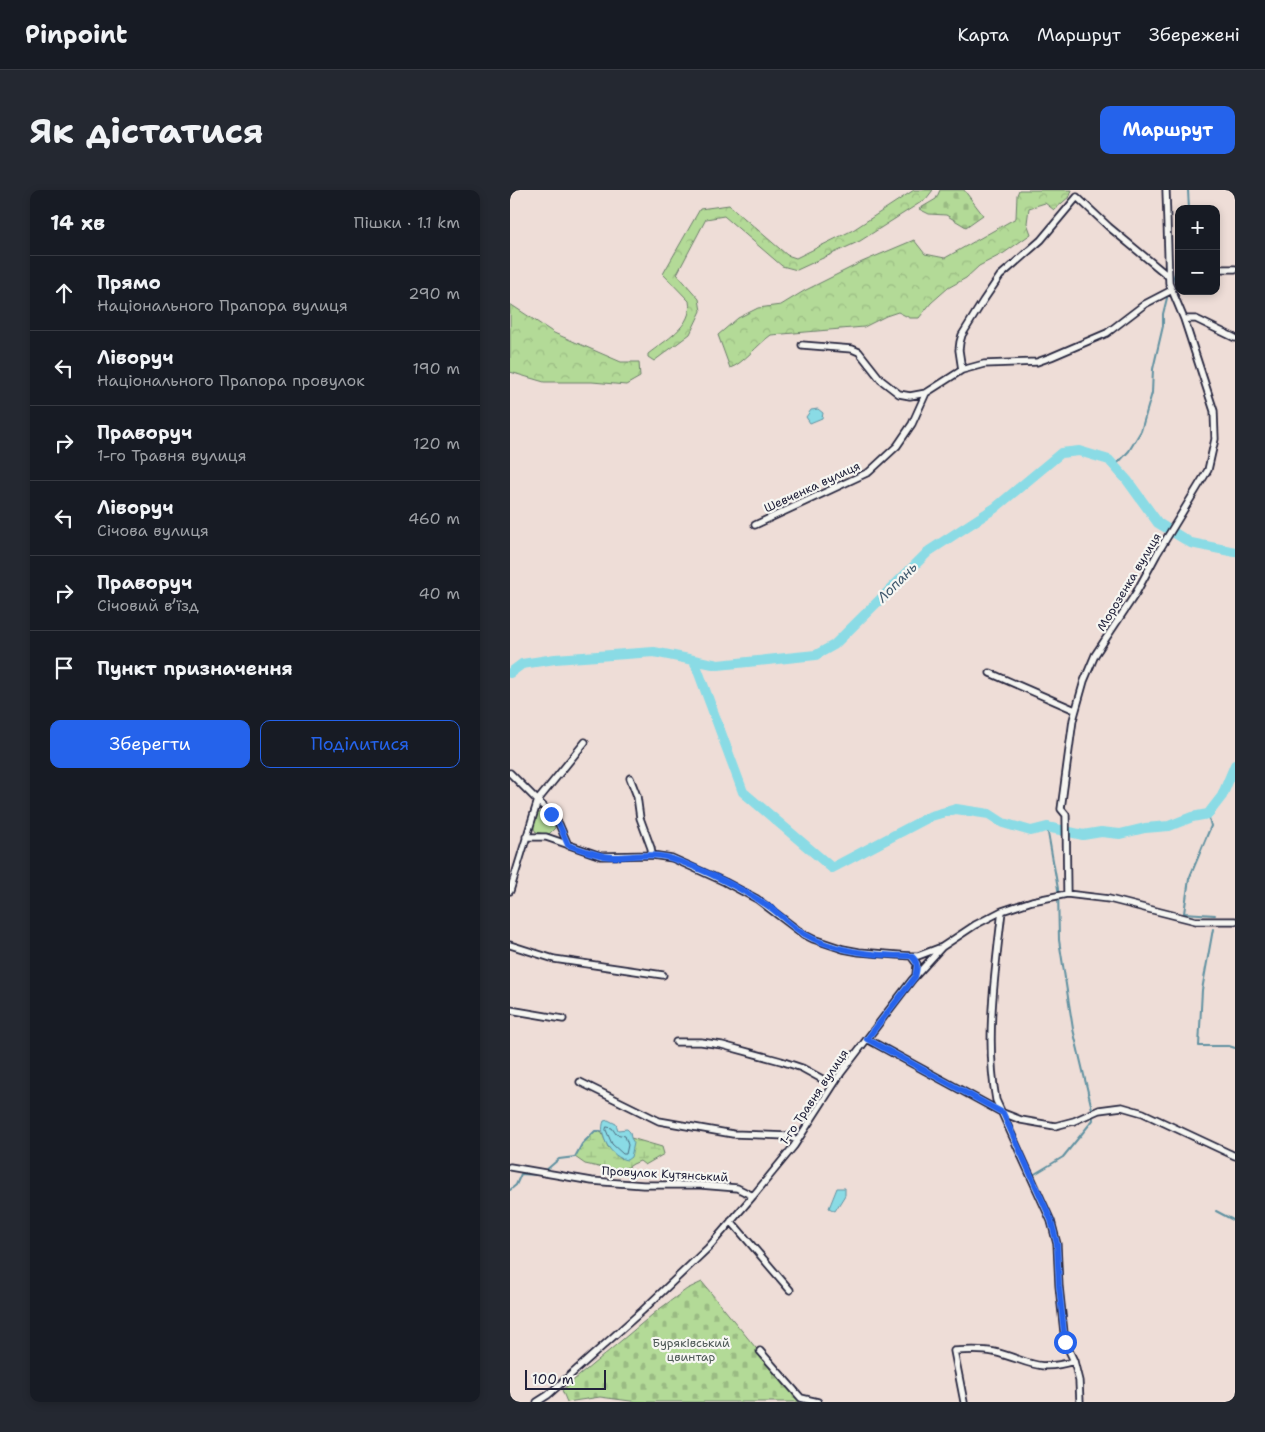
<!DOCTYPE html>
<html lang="uk">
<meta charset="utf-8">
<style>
:root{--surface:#171b24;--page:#242831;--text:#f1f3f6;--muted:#9ea1a6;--line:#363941;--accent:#2563eb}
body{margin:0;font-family:"Shantell Sans",sans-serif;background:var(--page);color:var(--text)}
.controls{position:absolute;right:15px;top:15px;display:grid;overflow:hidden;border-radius:10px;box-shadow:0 2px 8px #0003}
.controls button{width:45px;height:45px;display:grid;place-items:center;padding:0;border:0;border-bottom:1px solid var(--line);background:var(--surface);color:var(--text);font:25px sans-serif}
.scale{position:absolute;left:15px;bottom:12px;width:81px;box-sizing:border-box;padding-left:5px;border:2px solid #22223b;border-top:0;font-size:14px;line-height:18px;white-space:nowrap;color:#22223b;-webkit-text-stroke:4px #f6f6f2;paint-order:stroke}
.stop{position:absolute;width:15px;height:15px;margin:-11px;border:4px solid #2563eb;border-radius:50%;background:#fff}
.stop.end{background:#2563eb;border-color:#fff;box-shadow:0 1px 5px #0008}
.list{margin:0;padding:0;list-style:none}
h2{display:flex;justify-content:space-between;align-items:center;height:65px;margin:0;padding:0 20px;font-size:21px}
h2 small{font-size:16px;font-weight:400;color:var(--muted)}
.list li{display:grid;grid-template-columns:32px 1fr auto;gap:15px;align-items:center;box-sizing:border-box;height:75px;padding:0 20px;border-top:1px solid var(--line)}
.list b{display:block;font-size:19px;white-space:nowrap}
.list p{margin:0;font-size:16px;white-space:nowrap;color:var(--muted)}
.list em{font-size:16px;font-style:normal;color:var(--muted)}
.actions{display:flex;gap:10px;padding:15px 20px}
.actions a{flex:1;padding:11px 0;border:1px solid var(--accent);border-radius:10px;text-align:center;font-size:18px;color:var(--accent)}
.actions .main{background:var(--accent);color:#fff}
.icon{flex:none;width:28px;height:28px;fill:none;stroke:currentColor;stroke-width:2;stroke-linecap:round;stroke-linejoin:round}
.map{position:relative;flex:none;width:725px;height:1212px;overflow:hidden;border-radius:10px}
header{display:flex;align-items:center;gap:30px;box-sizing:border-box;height:70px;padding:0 25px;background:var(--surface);border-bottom:1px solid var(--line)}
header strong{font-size:24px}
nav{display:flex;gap:28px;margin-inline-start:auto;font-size:18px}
.intro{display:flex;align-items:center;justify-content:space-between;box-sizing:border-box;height:120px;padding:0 30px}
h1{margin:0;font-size:35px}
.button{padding:12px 22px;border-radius:10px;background:var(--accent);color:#fff;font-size:18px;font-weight:700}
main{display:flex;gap:30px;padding:0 30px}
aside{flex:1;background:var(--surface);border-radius:10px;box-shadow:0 2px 8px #0003}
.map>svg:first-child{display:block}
</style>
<header>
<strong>Pinpoint</strong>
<nav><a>Карта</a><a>Маршрут</a><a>Збережені</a></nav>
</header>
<div class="intro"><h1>Як дістатися</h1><a class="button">Маршрут</a></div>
<main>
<aside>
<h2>14 хв<small>Пішки · 1.1 km</small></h2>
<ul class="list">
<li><svg class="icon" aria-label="ahead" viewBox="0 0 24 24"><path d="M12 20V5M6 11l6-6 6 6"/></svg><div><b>Прямо</b><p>Національного Прапора вулиця</p></div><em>290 m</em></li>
<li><svg class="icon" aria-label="left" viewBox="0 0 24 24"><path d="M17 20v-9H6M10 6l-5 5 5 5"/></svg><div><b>Ліворуч</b><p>Національного Прапора провулок</p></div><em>190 m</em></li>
<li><svg class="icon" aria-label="right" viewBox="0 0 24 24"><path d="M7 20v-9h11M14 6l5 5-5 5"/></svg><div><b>Праворуч</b><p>1-го Травня вулиця</p></div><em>120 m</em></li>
<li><svg class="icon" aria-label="left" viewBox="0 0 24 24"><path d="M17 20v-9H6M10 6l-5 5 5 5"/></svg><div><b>Ліворуч</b><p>Січова вулиця</p></div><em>460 m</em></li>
<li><svg class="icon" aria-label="right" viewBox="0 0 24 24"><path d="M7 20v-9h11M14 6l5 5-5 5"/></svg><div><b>Праворуч</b><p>Січовий в’їзд</p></div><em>40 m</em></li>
<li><svg class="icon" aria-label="arrive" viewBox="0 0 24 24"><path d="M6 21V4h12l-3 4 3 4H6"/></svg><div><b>Пункт призначення</b></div></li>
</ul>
<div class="actions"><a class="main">Зберегти</a><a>Поділитися</a></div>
</aside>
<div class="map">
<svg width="725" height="1212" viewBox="0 0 725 1212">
<defs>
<pattern id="forest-crowns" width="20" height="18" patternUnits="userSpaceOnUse" patternTransform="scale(1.25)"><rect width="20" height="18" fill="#b3da97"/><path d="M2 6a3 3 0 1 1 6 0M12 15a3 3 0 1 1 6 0" fill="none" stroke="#9abb83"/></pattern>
<pattern id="wetland-marsh" width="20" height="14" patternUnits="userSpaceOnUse" patternTransform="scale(1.25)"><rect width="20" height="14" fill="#b3da97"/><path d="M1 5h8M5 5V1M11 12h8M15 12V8" fill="none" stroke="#9abb83"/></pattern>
<pattern id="cemetery-stones" width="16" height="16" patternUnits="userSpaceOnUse" patternTransform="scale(1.25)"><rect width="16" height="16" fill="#b3da97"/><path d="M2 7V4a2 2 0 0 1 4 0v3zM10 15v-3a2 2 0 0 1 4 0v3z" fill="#9abb83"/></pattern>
</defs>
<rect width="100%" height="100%" fill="#eeddd7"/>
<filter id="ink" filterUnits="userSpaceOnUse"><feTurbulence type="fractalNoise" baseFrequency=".02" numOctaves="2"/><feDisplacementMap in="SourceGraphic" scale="10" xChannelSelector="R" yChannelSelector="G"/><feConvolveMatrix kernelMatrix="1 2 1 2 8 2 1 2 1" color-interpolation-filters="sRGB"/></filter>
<g filter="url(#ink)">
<path fill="#b3da97" stroke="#6a7e69" d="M31,622C39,624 44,630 45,638L38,645L26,642C21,636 23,625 31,622Z"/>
<path fill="url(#forest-crowns)" stroke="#6a7e69" d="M404,0H423L416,9L350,51L287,80L272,76L214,26L196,29L167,84L189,109L191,121L180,144L144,171L138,167V164C154,151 184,136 179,111L153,84L190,19L219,15L277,65L286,68L343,40Z
M509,0H562L560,6L544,20L535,13L519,18L517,33L521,44L494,63L469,76L456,88L438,98L421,113L409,128H400L388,122L376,126L354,137L261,145C248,154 233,174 220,178L208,145L228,128L248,118L271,115L294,101L352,72L404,50L415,64L435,68L506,28L507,5Z
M0,114L44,143L111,172H129L130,187L116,195L82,192H34L0,182Z"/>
<path fill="url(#wetland-marsh)" stroke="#6a7e69" d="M85,941H91L98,957L111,969L121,948L152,957L154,964L135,975L130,971L123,974L117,978L98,979L75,974L65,967L72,954Z"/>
<path fill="url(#cemetery-stones)" stroke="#6a7e69" d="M430,0H454L473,25L456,37L436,25L419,24L409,19L426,9Z
M192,1092L290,1212H128L90,1207L57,1212L52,1200L148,1120L177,1099Z"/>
<path fill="#8adbe5" stroke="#6091a1" d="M308,219L313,223L312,228L300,233L296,227L301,220Z
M98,930L106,934L108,940L117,939L120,942L121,948L124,953L121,967L117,970C101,968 88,945 94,931Z
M327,998H335V1005L325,1021L319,1018Z"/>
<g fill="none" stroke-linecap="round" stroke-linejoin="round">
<path stroke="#4c6c7f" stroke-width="1" d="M97,937L102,938L106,944L115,946L118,955L116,964H113L102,954L96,940Z"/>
<path stroke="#6091a1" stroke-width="2" d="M678,0L679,19
M662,93L669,71
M605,276L619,261L631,241L642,203L643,179L653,136V124L658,104
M698,624L701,636L679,689L674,723L705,725
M703,739L692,800L689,856H719L725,858
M35,981L49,969L65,967L72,954L85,941H91
M529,998L523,985L553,967L583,930L582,919L563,839L549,750L548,699L537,637
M0,1000L6,995L11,984L28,985L31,984
M706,1021L725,1031"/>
<path stroke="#8adbe5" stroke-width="10" d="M184,470L233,602L322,678L421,626L446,619L479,624L493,633L521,641L537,637L573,645L591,642L610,644L635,638L659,636L682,627L698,624L712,606L725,575
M0,483L12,474L45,469L144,462L208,475L306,465L324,455L419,361L485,318L551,263L569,261L599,270L617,290L648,333L681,353L725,362"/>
<defs>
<path id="minor" d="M706,79H725
M674,129H686L725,148
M292,155L342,159L349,162L371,190L389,204L400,206L416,203
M452,180L449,160L450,152L452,145L473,111L490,86L531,50L567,7L599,37L658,86
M245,335L359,282L387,256L402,234L416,203L452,180L474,174L527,172L541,167L597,143L635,114L662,100
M480,483L565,520
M0,583L41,624L49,634L58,655
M120,588L127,606L130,628L141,658L142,665
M16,647H36L91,666L142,665L162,668L215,692L247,709L293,744L303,749L333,759L349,762L401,766H408L429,758
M0,701L28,610L75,552
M557,704L556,625L551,619L563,530L574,491L585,465L626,403L647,364L698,280L705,249L704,221L674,129L659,93L656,0
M492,721C485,782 475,850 486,910L541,1031L547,1054L549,1096L555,1152L564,1171L569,1191L570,1212
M0,755L44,769L153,785
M401,766L407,774L406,784
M0,820L53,829
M357,849L493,923L511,930L545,936L564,931L589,920L612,917L633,923L725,966
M166,852H191L212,855L271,871L292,878L323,895
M70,892L149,931L223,944L277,946L287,950
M0,977L82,991L133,995H190L227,998L243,1006
M221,1031L280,1100
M250,1161L291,1208L308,1212
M27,1212L38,1205L132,1121L198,1058L243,1006L284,956L331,883L402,790L432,757L465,735L492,721L522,711L557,704L599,709L686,731H725
M454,1212L444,1161C457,1160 471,1159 484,1162C518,1170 526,1183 564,1171"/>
</defs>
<use href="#minor" stroke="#22223b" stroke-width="9"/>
<use href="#minor" stroke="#f6f6f2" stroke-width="5.5"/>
</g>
</g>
<g fill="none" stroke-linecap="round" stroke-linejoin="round" filter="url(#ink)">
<path stroke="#2563eb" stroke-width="6" d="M41,624L49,634L58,655C73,660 87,666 102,667C122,667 143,662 163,669C193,679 235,700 261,718C272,726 282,737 294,744C325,762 366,766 401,766C409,772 407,779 405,787L357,849L493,923L541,1030L547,1054L549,1096L555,1152"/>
</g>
<g text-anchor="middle" stroke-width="4.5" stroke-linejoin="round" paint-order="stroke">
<g font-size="12" fill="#22223b" stroke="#f6f6f2">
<text transform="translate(302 297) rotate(-25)" y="4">Шевченка вулиця</text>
<text transform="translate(619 392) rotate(-59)" y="4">Морозенка вулиця</text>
<text transform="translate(304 907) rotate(-56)" y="4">1-го Травня вулиця</text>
<text transform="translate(155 984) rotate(3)" y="4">Провулок Кутянський</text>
</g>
<g font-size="12" fill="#4e5957" stroke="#f6f6f2">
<text x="181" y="1157">Буряківський<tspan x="181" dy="14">цвинтар</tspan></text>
</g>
<g font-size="14" font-style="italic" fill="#415a6e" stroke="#f6f6f2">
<text transform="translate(387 392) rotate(-45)" y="5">Лопань</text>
</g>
</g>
</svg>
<div class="controls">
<button>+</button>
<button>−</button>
</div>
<div class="scale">100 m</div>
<div class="stop" style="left:555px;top:1152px"></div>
<div class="stop end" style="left:41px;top:624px"></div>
</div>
</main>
